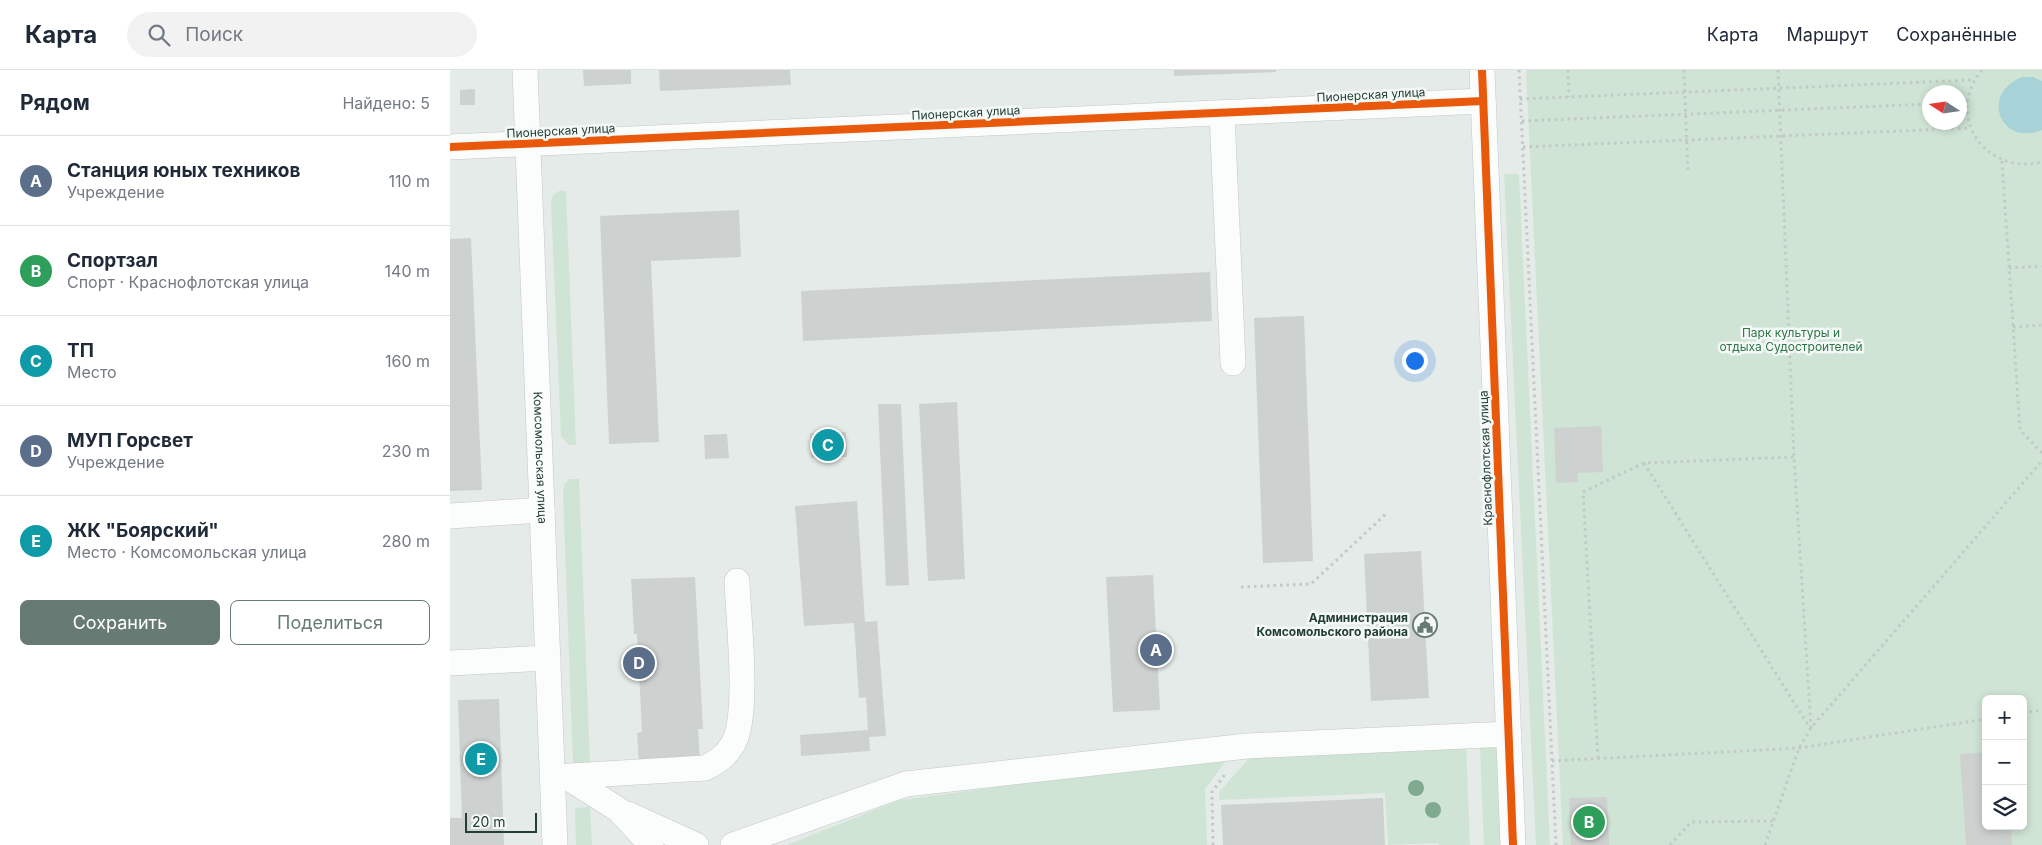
<!DOCTYPE html>
<html lang="ru">
<meta charset="utf-8">
<style>
:root{--surface:#fff;--page:#f2f2f3;--text:#1f2937;--muted:#747a83;--line:#e0e1e3;--accent:#677b74}
body{margin:0;font-family:Inter,sans-serif;background:var(--page);color:var(--text)}
.controls{position:absolute;right:15px;bottom:15px;display:grid;overflow:hidden;border-radius:8px;box-shadow:0 2px 8px #0003}
.controls button{width:45px;height:45px;display:grid;place-items:center;padding:0;border:0;border-bottom:1px solid var(--line);background:var(--surface);color:var(--text);font:25px sans-serif}
.compass{position:absolute;left:1472px;top:15px;width:45px;height:45px;border-radius:50%;background:var(--surface);box-shadow:0 2px 8px #0003;rotate:282deg}
.scale{position:absolute;left:15px;bottom:12px;width:72px;box-sizing:border-box;padding-left:5px;border:2px solid #233e36;border-top:0;font-size:14px;line-height:18px;white-space:nowrap;color:#233e36;-webkit-text-stroke:4px #f4f9f7;paint-order:stroke}
.you{position:absolute;left:964px;top:290px;width:18px;height:18px;margin:-12px;border:4px solid #fff;border-radius:50%;background:#1a73e8;box-shadow:0 0 0 8px #1a73e833}
.badge{display:grid;place-items:center;width:32px;height:32px;border-radius:50%;background:var(--accent);color:#fff;font-size:16px;font-weight:700}
.pin{position:absolute;translate:-50% -50%;border:2px solid #fff;box-shadow:0 1px 5px #0006}
.list{margin:0;padding:0;list-style:none}
h2{display:flex;justify-content:space-between;align-items:center;height:65px;margin:0;padding:0 20px;font-size:21px}
h2 small{font-size:16px;font-weight:400;color:var(--muted)}
.list li{display:grid;grid-template-columns:32px 1fr auto;gap:15px;align-items:center;box-sizing:border-box;height:90px;padding:0 20px;border-top:1px solid var(--line)}
.list b{display:block;font-size:19px;white-space:nowrap}
.list p{margin:0;font-size:16px;white-space:nowrap;color:var(--muted)}
.list em{font-size:16px;font-style:normal;color:var(--muted)}
.actions{display:flex;gap:10px;padding:15px 20px}
.actions a{flex:1;padding:11px 0;border:1px solid var(--accent);border-radius:8px;text-align:center;font-size:18px;color:var(--accent)}
.actions .main{background:var(--accent);color:#fff}
.icon{flex:none;width:28px;height:28px;fill:none;stroke:currentColor;stroke-width:2;stroke-linecap:round;stroke-linejoin:round}
.map{position:relative;flex:none;width:1592px;height:775px;overflow:hidden}
header{display:flex;align-items:center;gap:30px;box-sizing:border-box;height:70px;padding:0 25px;background:var(--surface);border-bottom:1px solid var(--line)}
header strong{font-size:24px}
nav{display:flex;gap:28px;margin-inline-start:auto;font-size:18px}
.search{width:350px;height:45px;background:var(--page);display:flex;align-items:center;gap:12px;box-sizing:border-box;padding:0 18px;border-radius:28px;color:var(--muted);font-size:19px}
main{display:flex}
aside{flex:1;background:var(--surface)}
.map>svg:first-child{display:block}
</style>
<header>
<strong>Карта</strong>
<div class="search"><svg class="icon" aria-label="search" viewBox="0 0 24 24"><circle cx="10" cy="10" r="6"/><path d="M15 15l6 6"/></svg>Поиск</div>
<nav><a>Карта</a><a>Маршрут</a><a>Сохранённые</a></nav>
</header>
<main>
<aside>
<h2>Рядом<small>Найдено: 5</small></h2>
<ul class="list">
<li><span class="badge" style="background:#5c6f8a">A</span><div><b>Станция юных техников</b><p>Учреждение</p></div><em>110 m</em></li>
<li><span class="badge" style="background:#2e9e5b">B</span><div><b>Спортзал</b><p>Спорт · Краснофлотская улица</p></div><em>140 m</em></li>
<li><span class="badge" style="background:#0f9aa8">C</span><div><b>ТП</b><p>Место</p></div><em>160 m</em></li>
<li><span class="badge" style="background:#5c6f8a">D</span><div><b>МУП Горсвет</b><p>Учреждение</p></div><em>230 m</em></li>
<li><span class="badge" style="background:#0f9aa8">E</span><div><b>ЖК &quot;Боярский&quot;</b><p>Место · Комсомольская улица</p></div><em>280 m</em></li>
</ul>
<div class="actions"><a class="main">Сохранить</a><a>Поделиться</a></div>
</aside>
<div class="map">
<svg width="1592" height="775" viewBox="0 0 1592 775">
<rect width="100%" height="100%" fill="#e5ebe8"/>
<path fill="#cfe4d4" fill-rule="evenodd" d="M1076,0H1592V775H1113ZM1480,22H1510V52H1480ZM1536,629H1573V756H1536Z
M1054,104H1069L1100,775H1086Z
M109,121H116L126,375H119L111,366L101,133L103,125Z
M120,409H129L140,694L123,695L113,422L115,413Z
M1016,674L1020,775H988V773L938,775L935,723L769,730V722L802,685Z
M1030,678H1047L1051,775H1034Z
M777,689L755,719L757,775H337L450,730L704,696Z
M140,737L142,775H126L125,738Z"/>
<path fill="#a7d3d8" d="M1572,7H1583L1592,11V60C1551,77 1529,24 1572,7Z"/>
<path fill="#cdd2d0" d="M133,0H181V14L134,16Z
M209,0H340L341,15L210,21Z
M724,0H826V2L724,6Z
M25,19V35H10V20Z
M289,140L291,187L201,191L209,372L159,374L150,146Z
M21,168L32,420L0,421V169Z
M760,202L762,251L353,271L351,221Z
M854,246L863,491L813,493L804,248Z
M507,332L515,509L478,511L469,334Z
M428,334H451L459,515L436,516Z
M1151,356L1153,402L1128,403V412L1106,413L1104,358Z
M396,362L397,387L361,388L360,363Z
M277,364L279,388L255,389L254,365Z
M407,431L415,552L427,551L436,666L419,667L420,681L351,686L350,665L418,660L416,627L409,628L404,553L354,556L345,436Z
M971,481L979,628L921,631L914,484Z
M703,505L710,640L663,642L656,507Z
M245,507L253,659H248L250,691L189,695L187,663L192,662L187,564H184L181,509Z
M49,629L54,775H0V748H12L8,630Z
M1536,682V756H1561L1562,775H1516L1510,684Z
M1157,727L1159,775H1121L1119,728Z
M933,728L935,775H773L771,735Z"/>
<g fill="none" stroke-linecap="round" stroke-linejoin="round">
<defs>
<g id="minor">
<path id="s1" d="M75,0L105,775"/>
<path d="M1032,0L1063,775"/>
<path d="M772,43L783,293"/>
<path d="M0,77L1033,31"/>
<path d="M0,446L92,440"/>
<path d="M0,593L98,588"/>
<path d="M103,707L255,698C267,692 276,686 283,674C300,644 288,548 287,511"/>
<path d="M117,707L169,740L201,775"/>
<path d="M178,744L246,775"/>
<path d="M283,775L456,714L797,676L1059,664"/>
</g>
</defs>
<use href="#minor" stroke="#c2c8c5" stroke-width="26"/>
<path stroke="#c2cac6" stroke-width="3" stroke-dasharray="2.5 4" stroke-linecap="butt" d="M1069,0L1106,775
M1118,0L1119,27
M1234,0L1238,104
M1328,0L1344,387L1361,658
M1532,0C1494,45 1535,106 1592,92
M1070,29L1523,10
M1510,33L1517,32
M1072,51L1480,34
M1073,77L1520,58
M1552,91L1570,360L1592,383
M1559,198L1592,196
M1563,257L1592,255
M1194,393L1360,658
M791,517L861,514L938,442
M1573,643L1592,640
M1148,688L1133,422L1194,393L1344,387
M1102,691L1349,678L1536,649
M763,775L762,722L776,703
M1220,775L1241,752L1324,751
M1315,775L1349,678L1361,658L1592,391"/>
<use href="#minor" stroke="#fbfcfc" stroke-width="25"/>
<defs>
<path id="cycleway" d="M1032,0L1063,775
M0,77L1033,31"/>
</defs>
<use href="#cycleway" stroke="#f4f9f7" stroke-width="11"/>
<use href="#cycleway" stroke="#e8590c" stroke-width="8"/>
</g>
<g fill="#80aa8f">
<circle cx="966" cy="718" r="8"/>
<circle cx="983" cy="740" r="8"/>
</g>
<defs>
<symbol id="civic-ring" viewBox="-11 -11 22 22"><circle r="9.5" fill="#f4f9f7" stroke="#677b74" stroke-width="1.5"/><path d="M-.6-6.5H3V-4.5H.6V-3L4-1V1h2V6H-6V1h2V-1L-.6-3ZM-1.2 2.5V6h2.4V2.5Z" fill="#677b74"/></symbol>
</defs>
<g fill-rule="evenodd">
<use href="#civic-ring" x="961" y="541" width="28" height="28"/>
</g>
<g text-anchor="middle" stroke-width="5" stroke-linejoin="round" paint-order="stroke">
<g font-size="12" fill="#233e36" stroke="#f4f9f7">
<text transform="translate(921 25) rotate(-3)" y="4">Пионерская улица</text>
<text transform="translate(516 43) rotate(-3)" y="4">Пионерская улица</text>
<text transform="translate(111 61) rotate(-3)" y="4">Пионерская улица</text>
<text dy="4" stroke="none"><textPath href="#s1" startOffset="388">Комсомольская улица</textPath></text>
<text transform="translate(1036 388) rotate(-92)" y="4">Краснофлотская улица</text>
</g>
<g font-size="12" fill="#2e7546" stroke="#f4f9f7">
<text x="1341" y="267">Парк культуры и<tspan x="1341" dy="14">отдыха Судостроителей</tspan></text>
</g>
<g font-size="12" font-weight="bold" fill="#233e36" stroke="#f4f9f7" text-anchor="end">
<text x="958" y="552">Администрация<tspan x="958" dy="14">Комсомольского района</tspan></text>
</g>
</g>
</svg>
<div class="controls">
<button>+</button>
<button>−</button>
<button><svg class="icon" aria-label="layers" viewBox="0 0 24 24"><path d="M12 4l9 5-9 5-9-5zM3 14l9 5 9-5"/></svg></button>
</div>
<svg class="compass" viewBox="-18 -18 36 36"><path d="M0-13l5 13h-10z" fill="#e53935"/><path d="M0 13l5-13h-10z" fill="#747a83"/></svg>
<div class="scale">20 m</div>
<div class="you"></div>
<div class="pin badge" style="left:706px;top:580px;background:#5c6f8a">A</div>
<div class="pin badge" style="left:1139px;top:752px;background:#2e9e5b">B</div>
<div class="pin badge" style="left:378px;top:375px;background:#0f9aa8">C</div>
<div class="pin badge" style="left:189px;top:593px;background:#5c6f8a">D</div>
<div class="pin badge" style="left:31px;top:689px;background:#0f9aa8">E</div>
</div>
</main>
